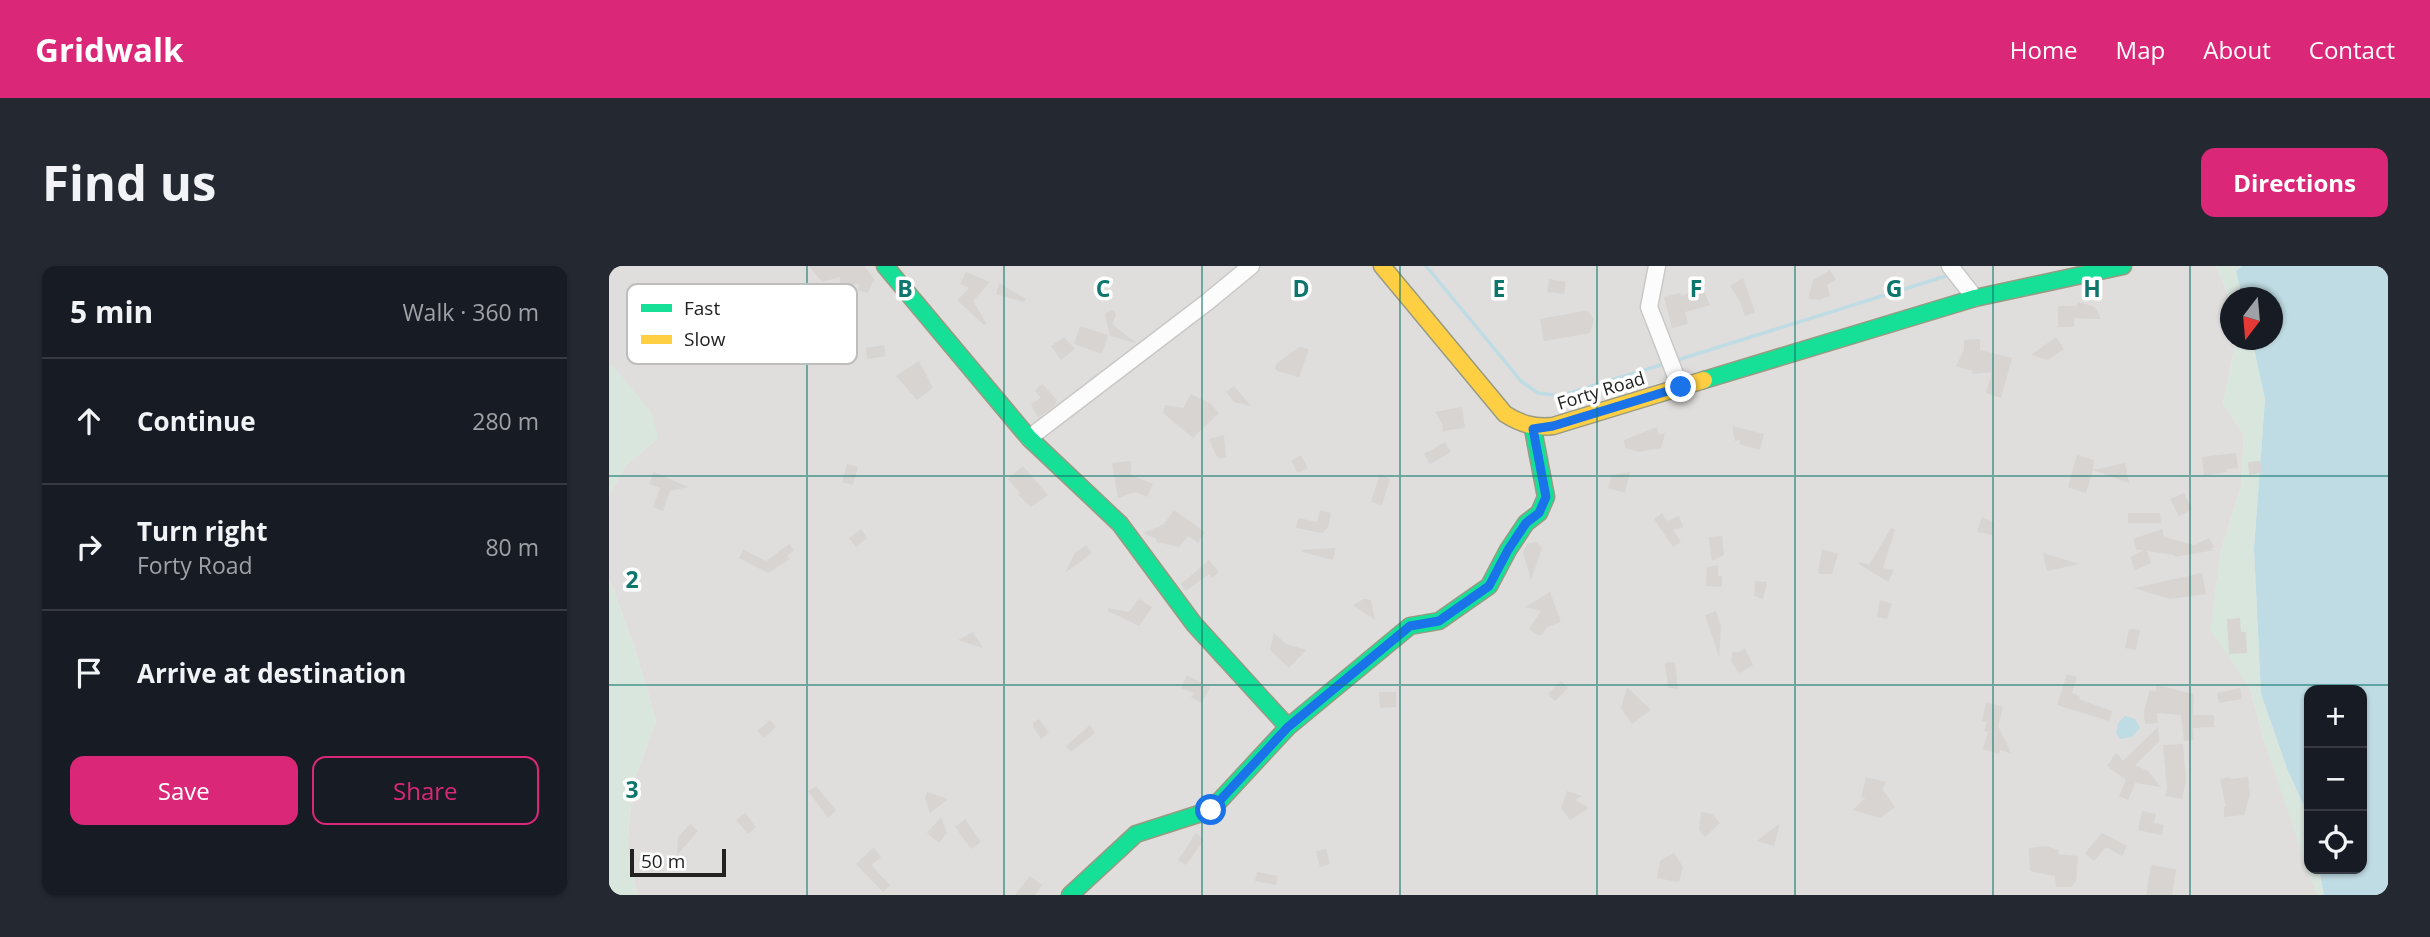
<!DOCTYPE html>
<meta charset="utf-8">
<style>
:root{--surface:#171b24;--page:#242831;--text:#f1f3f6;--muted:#9ea1a6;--line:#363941;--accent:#db2777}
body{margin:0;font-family:"Open Sans",sans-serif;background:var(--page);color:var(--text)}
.controls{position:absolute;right:21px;bottom:21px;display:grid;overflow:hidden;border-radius:14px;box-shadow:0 2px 5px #0004}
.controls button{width:63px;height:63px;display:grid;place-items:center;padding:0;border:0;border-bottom:2px solid var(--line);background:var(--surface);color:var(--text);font:35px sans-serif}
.compass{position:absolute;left:1611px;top:21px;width:63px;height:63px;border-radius:50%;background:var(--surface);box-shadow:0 2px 5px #0004;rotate:196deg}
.scale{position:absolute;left:21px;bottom:18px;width:96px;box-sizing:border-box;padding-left:7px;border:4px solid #222;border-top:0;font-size:19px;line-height:24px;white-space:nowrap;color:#222;-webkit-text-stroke:5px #fff;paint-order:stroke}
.stop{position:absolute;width:21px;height:21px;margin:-16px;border:5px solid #1a73e8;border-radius:50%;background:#fff}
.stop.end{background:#1a73e8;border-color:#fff;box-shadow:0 2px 7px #0008}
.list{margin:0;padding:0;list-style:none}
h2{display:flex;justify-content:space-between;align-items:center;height:91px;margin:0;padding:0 28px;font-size:30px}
h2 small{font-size:23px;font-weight:400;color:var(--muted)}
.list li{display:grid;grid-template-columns:46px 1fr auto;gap:21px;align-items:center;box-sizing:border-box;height:126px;padding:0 28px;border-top:2px solid var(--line)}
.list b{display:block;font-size:26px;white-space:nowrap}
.list p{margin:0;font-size:23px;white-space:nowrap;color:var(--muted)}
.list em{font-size:23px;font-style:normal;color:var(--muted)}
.actions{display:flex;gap:14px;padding:21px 28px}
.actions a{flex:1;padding:16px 0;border:2px solid var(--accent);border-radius:14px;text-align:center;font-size:24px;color:var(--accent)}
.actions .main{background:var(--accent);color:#fff}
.icon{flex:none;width:38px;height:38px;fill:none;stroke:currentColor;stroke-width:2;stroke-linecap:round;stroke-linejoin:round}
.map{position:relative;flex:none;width:1779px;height:629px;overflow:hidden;border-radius:14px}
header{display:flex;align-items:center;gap:42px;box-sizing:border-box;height:98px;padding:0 35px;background:var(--accent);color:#fff}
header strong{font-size:33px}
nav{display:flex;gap:38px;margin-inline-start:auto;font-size:24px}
.intro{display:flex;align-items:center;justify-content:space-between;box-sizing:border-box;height:168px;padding:0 42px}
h1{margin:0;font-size:49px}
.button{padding:18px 32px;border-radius:14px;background:var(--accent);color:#fff;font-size:24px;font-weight:700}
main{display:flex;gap:42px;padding:0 42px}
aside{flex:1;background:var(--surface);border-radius:14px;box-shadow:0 2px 5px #0004}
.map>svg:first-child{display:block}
</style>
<header>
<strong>Gridwalk</strong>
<nav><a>Home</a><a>Map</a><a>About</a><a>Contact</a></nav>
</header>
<div class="intro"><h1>Find us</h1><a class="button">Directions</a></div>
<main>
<aside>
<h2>5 min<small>Walk · 360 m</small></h2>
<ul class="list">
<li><svg class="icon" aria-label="ahead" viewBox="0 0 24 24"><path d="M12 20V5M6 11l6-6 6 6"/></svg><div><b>Continue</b></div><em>280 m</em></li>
<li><svg class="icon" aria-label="right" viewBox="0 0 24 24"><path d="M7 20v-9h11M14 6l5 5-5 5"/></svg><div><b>Turn right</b><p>Forty Road</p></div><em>80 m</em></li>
<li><svg class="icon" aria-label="arrive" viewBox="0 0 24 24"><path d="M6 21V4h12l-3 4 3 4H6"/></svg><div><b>Arrive at destination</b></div></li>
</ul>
<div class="actions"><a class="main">Save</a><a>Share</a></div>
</aside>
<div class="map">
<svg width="1779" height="629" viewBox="0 0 1779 629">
<rect width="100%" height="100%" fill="#f0eeeb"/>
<path fill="#dfdedc" d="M0,0H1607L1621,34L1622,74H1627L1614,138L1635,169L1632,220L1611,289L1602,364L1641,422L1654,471L1709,629H28L18,583L24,517L47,455L25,380L0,312V229L17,199L49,172L5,101L0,99Z"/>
<path fill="#d9e6de" d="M1607,0H1633L1627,5L1633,31L1622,32L1621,34Z
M1627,74H1643L1656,133L1645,283L1652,428L1679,505L1700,551V603H1710L1715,629H1709L1702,614L1654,471L1641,422L1601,364L1611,289L1632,220L1635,169L1614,138Z
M0,99L5,101L43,147L49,172L17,199L0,229Z
M0,312L25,380L47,455L24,517L18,583L28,629H0Z"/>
<path fill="#bfdbe3" d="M1633,0H1779V629H1715L1710,603H1753V424H1700V551L1679,505L1652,428L1645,283L1656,133L1643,74H1664V32L1633,31L1627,5Z
M1516,450L1526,453L1531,462L1523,471L1511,473L1507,467L1509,457Z"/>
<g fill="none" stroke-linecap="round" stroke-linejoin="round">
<path stroke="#bfdbe3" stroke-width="3.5" d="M817,0L912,115L929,127L951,130L1058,97
M1065,95L1337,10"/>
</g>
<path fill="#d7d4d2" d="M200,0H255L266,14L263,17L259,27L249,24L250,18L231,19V11L213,16Z
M1221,4L1227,14L1218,19L1221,30L1211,34L1199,33L1204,14Z
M357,6L381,16L364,35L377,57L375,59L348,34L360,22L351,18Z
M1134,12L1146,46L1136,50L1131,35L1121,20Z
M940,13L957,16L955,28L938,26Z
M390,17L417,33L415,36L387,28Z
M1093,21L1101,39L1076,46L1079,58L1063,62L1055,31L1071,27L1072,30Z
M1469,36L1486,41L1492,53L1465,52V61H1449V40H1467Z
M502,44L506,46L507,50L503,58L527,77L501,70L496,48Z
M975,45L980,46L985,54L981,67L935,75L931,53Z
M471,60L499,69L493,88L465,78Z
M455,71L466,83L452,94L442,80Z
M1447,71L1455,83L1439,94L1422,89Z
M1371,73V84L1403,92L1392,132L1377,127L1383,106L1363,108L1364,105L1347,100L1355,84V74Z
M275,79L277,90L258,93L257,82Z
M690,81L700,83L690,111L668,105L666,102L667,98Z
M310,95L324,122L308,134L287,110Z
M433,118L448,134L445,140L429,152L422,138L432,132L426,125Z
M625,120L642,140L625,136L617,126Z
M582,128L602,138L610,147L584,172L554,147L556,139L574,142Z
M853,141L856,162L833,165L834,159L826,146Z
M1123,160L1155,168L1151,184L1130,178L1131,174L1126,175Z
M1048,161L1050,169L1056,167L1052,182L1028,186L1027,182V185L1016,182L1015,174Z
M615,169L617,191L612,193L608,191L600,173Z
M836,176L842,186L821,198L815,188Z
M1627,187L1629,202L1618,203V206L1595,210L1593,191Z
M692,189L699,202L689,207L682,195Z
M1468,189L1485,194L1484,204L1516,197L1520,217L1484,204L1477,227L1459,221Z
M522,195V209L544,218L538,231L527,226L509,232L503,197Z
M1651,195L1653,207L1640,209L1639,196Z
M238,198L249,201L244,219L233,216Z
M414,200L439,229L422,241L409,229L411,227L399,213Z
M45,206L79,221L61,225L54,245L44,241L51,222L40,218Z
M1021,206L1016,227L999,222L1003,209Z
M771,208L781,213L773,239L762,236Z
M1575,227L1583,243L1570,250L1561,233Z
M565,244L596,266L589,277L579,270L570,281L547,276L548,273L534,267L555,258Z
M711,244L722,247L719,261L713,267L687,262L689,252L708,256Z
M1053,247L1058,255L1070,250L1074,261L1064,264L1072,276L1064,281L1045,253Z
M1519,247H1551L1552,257H1519Z
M1373,251L1385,256L1384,269L1368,266Z
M1282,262L1286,264L1274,302L1285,304L1279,316L1250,298L1251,296L1260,299Z
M252,263L258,272L247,281L240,272Z
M1553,263L1555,271L1585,279L1600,272L1605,281L1600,283L1606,284L1566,291L1565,289L1538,285L1542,297L1526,304L1521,291L1535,284H1528L1524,273Z
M1113,270L1115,289L1103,295L1100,271Z
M927,276L933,282L922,314L914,286L918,278Z
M180,278L185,284L178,290L181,293L159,307L130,292L134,283L157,295Z
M477,279L483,287L456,307L466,287Z
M727,282L724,294L693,286V284Z
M1213,283L1229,288L1223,308H1209Z
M1434,287L1470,298L1438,305Z
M600,294L610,306L603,312L600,308L577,325L572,318Z
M1109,299V310H1113V321L1097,320L1098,301Z
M1593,307L1597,328L1561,333L1525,322Z
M1146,315L1158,316L1154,333L1145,330Z
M941,326L952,356L938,361L933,369H929L920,363L932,345L916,341Z
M530,333L543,341L530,360L499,345V342L520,346Z
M755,333L762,334L766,354L744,339Z
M1271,334L1283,338L1278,353L1268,351Z
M1107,345L1112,360L1110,391L1096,349Z
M1631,352L1632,366H1637L1638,387L1620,388L1618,353Z
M1520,363L1531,364L1527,384L1516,382Z
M364,366L374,382L349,374Z
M665,367L677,378L697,384L680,402L661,384Z
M1136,383L1144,399L1130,407L1122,395L1124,385L1128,387Z
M1066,396L1069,424L1059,421L1056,397Z
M1458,408L1468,411L1463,427L1471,430L1470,433L1503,445L1500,455L1448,439Z
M578,409L601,422L592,437L582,431L585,427L572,422Z
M952,415L959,422L946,435L939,428Z
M1548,419L1585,428L1584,449H1605V461L1584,462L1585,474L1575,475L1572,449L1548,447L1549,457L1536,458L1535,445L1541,424L1546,426Z
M1018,421L1042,444L1023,458L1012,442Z
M1631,422L1633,433L1610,437L1608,427Z
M770,426H787V441L771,442Z
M1377,436L1394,441L1389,460L1402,487L1391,484L1390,488L1374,483L1379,466L1375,465L1378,456L1373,455Z
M430,453L440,467L432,473L424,461V457Z
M161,454L167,461L155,472L148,465Z
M481,459L486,467L462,486L457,480Z
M1549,461L1550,476L1526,499L1539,505L1552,521L1526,517L1519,534L1510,530L1517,514L1498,500L1507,487L1514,495Z
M1574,478L1577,514L1573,533L1556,530L1558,522L1554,479Z
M1257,511L1276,516L1274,524L1286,541L1271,552L1244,544L1257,531L1252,532Z
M1621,511V513L1639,511L1641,529L1635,549L1615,551V541H1617L1611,513Z
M207,520L227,544L219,552L199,525Z
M958,525L973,530L966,534L980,542L961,554L952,542Z
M318,526L339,533L321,547L316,532Z
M1533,545L1547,548L1545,557L1555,559L1553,569L1529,564Z
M1092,546L1103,548L1111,557L1096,571L1090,564Z
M136,547L147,561L139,568L127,554Z
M332,551L338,567L330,577L318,567Z
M356,553L372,576L362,583L346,561Z
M1171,557L1165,580L1148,575Z
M81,558L89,565L68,589L69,571Z
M587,567L595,574L577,599L569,594Z
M1493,567L1518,580L1513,590L1497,581L1485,595L1476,587Z
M1437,580L1450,584L1449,588L1469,590L1467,615L1462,621H1447L1446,610L1421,605L1420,582Z
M265,581L272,591L262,599L281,619L274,626L247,598Z
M717,583L721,598L711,601L707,585Z
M1065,587L1074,601L1070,616L1048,612L1051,595Z
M1542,599L1567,603L1563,629H1537Z
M648,606L669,610L667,619L646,615Z
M421,610L433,619L426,629H406Z"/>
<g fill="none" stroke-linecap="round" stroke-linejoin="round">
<defs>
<path id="street" d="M1048,0L1040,41L1071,121
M1341,0L1366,32
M420,172L597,37L642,0"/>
<path id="fast" d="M276,0L420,172L511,258L585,358L679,461
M1095,114L1366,32L1514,0
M461,629L527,568L602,544L679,461L801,360L830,355L880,320L899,284L917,257L930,247L937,231L924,163"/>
<path id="slow" d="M773,0L896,148C912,158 925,162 944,160L1095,114"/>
</defs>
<use href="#street" stroke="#c9c8c7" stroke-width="19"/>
<use href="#fast" stroke="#999a82" stroke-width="19"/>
<use href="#slow" stroke="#999a82" stroke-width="19"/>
<use href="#street" stroke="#fdfcfc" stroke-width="16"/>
<use href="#fast" stroke="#16e098" stroke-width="16"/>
<use href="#slow" stroke="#ffcf43" stroke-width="16"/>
</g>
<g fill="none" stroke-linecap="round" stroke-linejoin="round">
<path stroke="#1a73e8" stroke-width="9" d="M602,544L679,461L801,360L830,355L880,320L899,284L917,257L930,247L937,231L924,163L944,160L1072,121"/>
</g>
<path fill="none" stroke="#0f766e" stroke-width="2" stroke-opacity="0.55" d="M198,0V629M395,0V629M593,0V629M791,0V629M988,0V629M1186,0V629M1384,0V629M1581,0V629M0,210H1779M0,419H1779"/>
<g text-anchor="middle" stroke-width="7" stroke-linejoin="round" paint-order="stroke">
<g font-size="18" fill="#222" stroke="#fff">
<text transform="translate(992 125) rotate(-17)" y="6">Forty Road</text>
</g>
</g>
<rect x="18" y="18" width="230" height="80" rx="10" fill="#fff" stroke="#bdbdbd" stroke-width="2"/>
<rect x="32" y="38" width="31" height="8" fill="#16e098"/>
<rect x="32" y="69" width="31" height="9" fill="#ffcf43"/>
<g font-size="19" fill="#222">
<text x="75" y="49">Fast</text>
<text x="75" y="80">Slow</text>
</g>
<g font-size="23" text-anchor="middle" font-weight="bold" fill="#0f766e" stroke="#fff" stroke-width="7" stroke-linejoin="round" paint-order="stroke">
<text x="296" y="31">B</text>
<text x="494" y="31">C</text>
<text x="692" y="31">D</text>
<text x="890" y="31">E</text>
<text x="1087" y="31">F</text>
<text x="1285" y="31">G</text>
<text x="1483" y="31">H</text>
<text x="23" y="322">2</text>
<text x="23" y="532">3</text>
</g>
</svg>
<div class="controls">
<button>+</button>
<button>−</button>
<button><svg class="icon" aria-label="locate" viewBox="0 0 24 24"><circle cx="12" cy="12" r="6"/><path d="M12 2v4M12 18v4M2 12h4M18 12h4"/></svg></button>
</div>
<svg class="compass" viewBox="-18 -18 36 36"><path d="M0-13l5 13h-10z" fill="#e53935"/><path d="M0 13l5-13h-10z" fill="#9ea1a6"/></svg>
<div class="scale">50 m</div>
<div class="stop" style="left:602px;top:544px"></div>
<div class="stop end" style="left:1072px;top:121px"></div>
</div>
</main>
